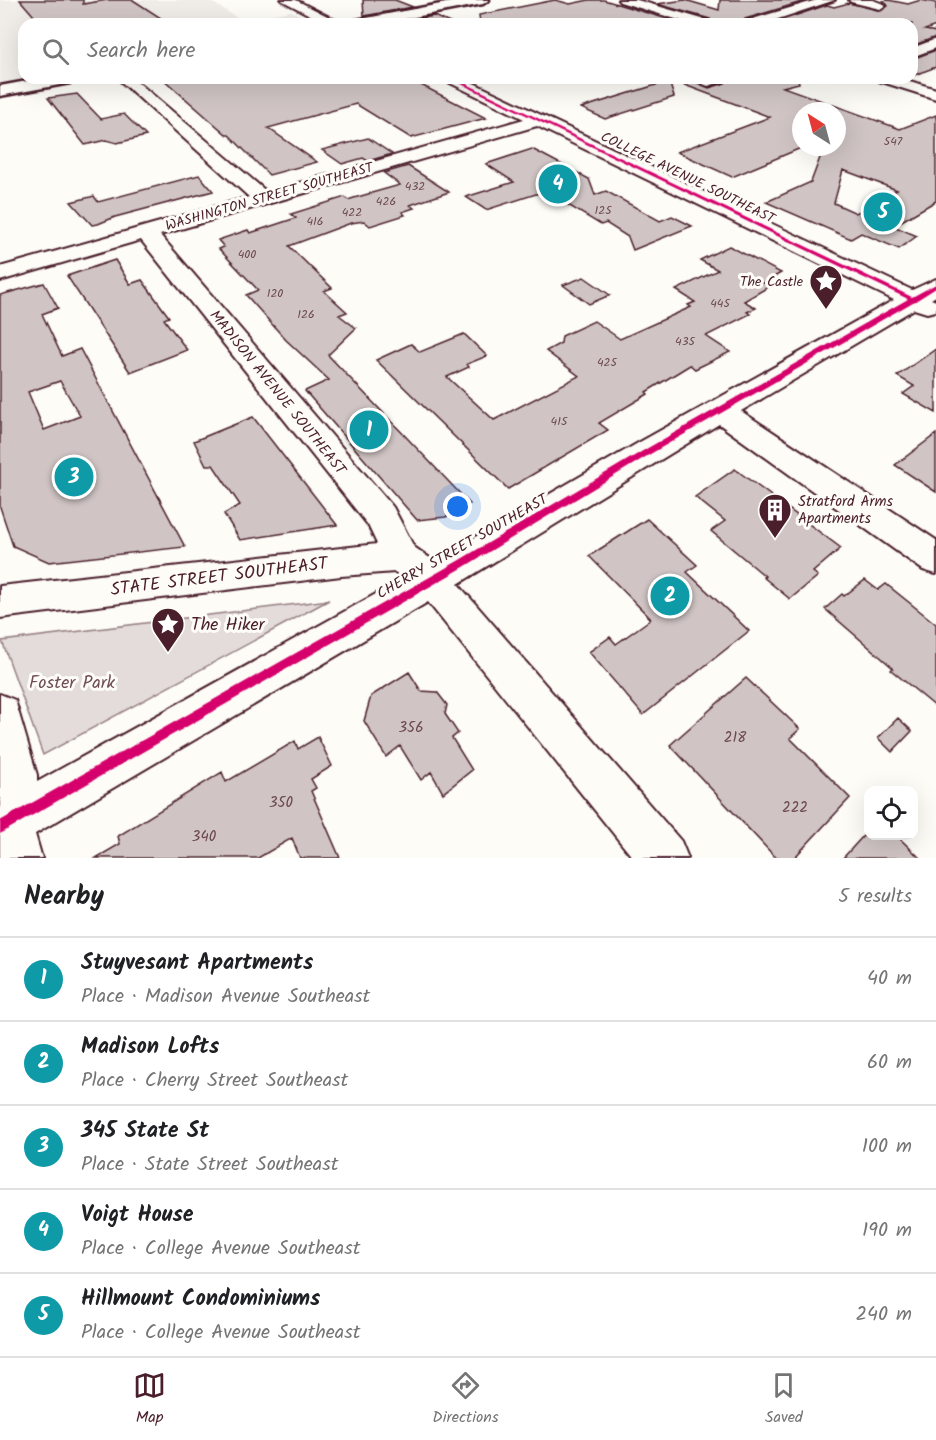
<!DOCTYPE html>
<meta charset="utf-8">
<style>
:root{--surface:#fff;--page:#f2f2f2;--text:#202124;--muted:#757577;--line:#e0e0e0;--accent:#4a1f2b}
body{margin:0;font-family:Kalam,sans-serif;background:var(--page);color:var(--text)}
.controls{position:absolute;right:18px;bottom:18px;display:grid;overflow:hidden;border-radius:12px;box-shadow:0 6px 24px #0002}
.controls button{width:54px;height:54px;display:grid;place-items:center;padding:0;border:0;border-bottom:2px solid var(--line);background:var(--surface);color:var(--text);font:30px sans-serif}
.compass{position:absolute;left:792px;top:102px;width:54px;height:54px;border-radius:50%;background:var(--surface);box-shadow:0 6px 24px #0002;rotate:324deg}
.you{position:absolute;left:458px;top:507px;width:21px;height:21px;margin:-15px;border:4px solid #fff;border-radius:50%;background:#1a73e8;box-shadow:0 0 0 9px #1a73e833}
.badge{display:grid;place-items:center;width:39px;height:39px;border-radius:50%;background:var(--accent);color:#fff;font-size:20px;font-weight:700}
.pin{position:absolute;translate:-50% -50%;border:3px solid #fff;box-shadow:0 2px 6px #0006}
.list{margin:0;padding:0;list-style:none}
h2{display:flex;justify-content:space-between;align-items:center;height:78px;margin:0;padding:0 24px;font-size:26px}
h2 small{font-size:20px;font-weight:400;color:var(--muted)}
.list li{display:grid;grid-template-columns:39px 1fr auto;gap:18px;align-items:center;box-sizing:border-box;height:84px;padding:0 24px;border-top:2px solid var(--line)}
.list b{display:block;font-size:22px;white-space:nowrap}
.list p{margin:0;font-size:20px;white-space:nowrap;color:var(--muted)}
.list em{font-size:20px;font-style:normal;color:var(--muted)}
.icon{flex:none;width:33px;height:33px;fill:none;stroke:currentColor;stroke-width:2;stroke-linecap:round;stroke-linejoin:round}
.map{position:relative;flex:none;width:936px;height:858px;overflow:hidden}
.search{position:absolute;background:var(--surface);box-shadow:0 6px 24px #0002;left:18px;right:18px;top:18px;height:66px;display:flex;align-items:center;gap:15px;box-sizing:border-box;padding:0 21px;border-radius:18px;color:var(--muted);font-size:22px}
.sheet{height:498px;background:var(--surface)}
nav{display:flex;justify-content:space-around;align-items:center;box-sizing:border-box;height:84px;border-top:2px solid var(--line);background:var(--surface);font-size:16px;color:var(--muted)}
nav a{display:grid;justify-items:center;gap:3px}
nav .on{color:var(--accent)}
.map>svg:first-child{display:block}
</style>
<div class="map">
<svg width="936" height="858" viewBox="0 0 936 858">
<rect width="100%" height="100%" fill="#fdfcf7"/>
<filter id="ink" filterUnits="userSpaceOnUse"><feTurbulence type="fractalNoise" baseFrequency=".0167" numOctaves="2"/><feDisplacementMap in="SourceGraphic" scale="12" xChannelSelector="R" yChannelSelector="G"/><feConvolveMatrix kernelMatrix="1 2 1 2 8 2 1 2 1" color-interpolation-filters="sRGB"/></filter>
<g filter="url(#ink)">
<path fill="#f0ece8" d="M0,0H208L241,20L291,11L317,24H24V78H36L0,85Z"/>
<path fill="#e3dcda" stroke="#967e82" stroke-width="1.5" d="M329,600L43,755L2,641Z"/>
<path fill="#d0c5c4" stroke="#4a1f2b" stroke-width="1.5" fill-rule="evenodd" d="M20,0H83V4L107,0H133L164,20L140,24H41Z
M363,0H395L413,7L364,16Z
M555,0L570,4L589,0H604L684,24H480L479,15Z
M685,0L719,10L720,0H808L745,19L742,24H713L710,19L657,4Z
M888,0L908,4L921,0L936,3V26L925,30L936,32V37L912,46V24H770L827,5L834,7L849,3L881,11L888,6L883,1Z
M434,16L452,24H390Z
M936,50V67L912,76V59Z
M162,78H420L421,85L486,118L411,138L356,104L268,128L317,162L269,175L229,135H227Z
M671,78H700L698,83L709,88L725,83L728,78H798L799,83L783,87L900,129L936,115V201L893,226L917,236L899,249L861,233L851,239L766,202L811,182L824,147H837V111H801V148L732,177L677,152L770,117L671,80ZM843,170L897,190L856,213L834,203Z
M669,81L674,97L605,119L581,108Z
M77,94L101,119L124,114L146,136L117,143L106,140L85,145L48,98Z
M368,138L392,154L368,161L363,158L342,164L322,150Z
M532,149L589,179L595,195L606,191L660,221L672,216L692,226L633,250L628,237L606,223L601,225L555,197L549,199L539,193L486,210L466,197L514,182L486,164Z
M408,166L449,192L410,205L414,208L402,212L405,215L370,226L364,221L351,223L289,246L332,288L324,291L347,312L339,315L356,328L328,355L470,504L446,517L417,520L305,391L329,380L286,340L246,295L258,290L219,249L224,247L218,240L248,230L250,233L296,218L291,214L345,197L348,200L354,198L400,185L384,173Z
M199,175L213,191L115,217L98,224L92,225L71,202L94,196L98,202Z
M729,246L781,273L763,283L770,286L744,301L756,308L747,312L750,314L706,336L730,352L695,369L690,365L646,392L648,394L599,423L608,430L508,489L376,360L411,344L420,352L464,334L487,356L467,364L469,367L447,377L494,420L579,376L546,351L561,343L562,336L594,321L620,339L691,307L688,305L695,302L676,290L718,270L700,260Z
M115,260L130,284L142,280L169,317L164,319L187,350L130,372L67,276Z
M584,277L610,295L589,304L563,285Z
M44,283L58,308L42,314L62,356L80,349L185,547L49,562L13,546L0,507V295ZM60,381L80,416L44,430L28,392Z
M936,349V413L903,394L914,386L897,376Z
M253,417L337,525L240,540L224,514L240,505L213,465H206L194,441Z
M936,434V492L895,465Z
M735,469L841,548L813,572L818,576L790,599L763,577L765,576L711,531L725,521L695,497Z
M647,519L697,565L687,572L749,631L643,715L589,652L610,637L616,644L651,619L589,556Z
M865,580L878,590L886,584L936,624V707L891,670L893,668L825,609L842,594L844,596Z
M409,672L421,691L437,692L447,705L445,714L458,733L452,738L472,770L443,793L431,772L421,780L400,746L386,757L364,721L371,696Z
M746,678L800,729L790,738L850,798L794,858H776L670,745Z
M898,718L912,731L892,752L878,738Z
M318,737L332,766L311,779L316,788L311,791L340,858H300L292,838L258,858H96L120,844L118,836L222,772L226,782L295,741L298,749Z
M863,836H897L920,858H843Z"/>
<g fill="none" stroke-linecap="round" stroke-linejoin="round">
<defs>
<path id="minor" d="M281,0H296L343,24H327Z
M618,0H637L709,21L711,24H692L620,2Z
M817,0H835L763,24H744L746,21Z
M849,0H873L886,5L880,9L851,2Z
M936,39V48L912,57V48Z
M117,78H133L267,192L524,119L446,81L444,78H463L912,290L936,279V296L931,299L936,301V311L927,313L914,309L741,411L936,540V574L923,570L719,424L458,584L681,841L688,858H633L428,602L35,834L42,858H0V694L15,700L37,775V782L403,579L395,572L341,576L0,618V586L377,544L368,525L141,240L0,281V267L249,197ZM537,126L894,300L638,443L434,561L414,547L393,507L160,235Z
M703,78H726L724,81L708,86L703,84L700,81Z
M877,78H900L936,89V99L879,81Z"/>
<path id="major" d="M462,0H489L483,4L378,24H349L356,20Z
M43,78H78L70,83L0,96V86Z"/>
</defs>
<use href="#minor" stroke="#4a1f2b" stroke-width="4"/>
<use href="#major" stroke="#4a1f2b" stroke-width="5"/>
<use href="#minor" fill="#fdfcf7" fill-rule="evenodd"/>
<use href="#major" fill="#fdfcf7" fill-rule="evenodd"/>
<defs>
<path id="cycleway" d="M449,78H454L912,297L936,284V288L917,300L916,301L913,302L652,453L464,567L0,834V821L458,561L646,449L908,299Z"/>
</defs>
<use href="#cycleway" stroke="#fdfcf7" stroke-width="3"/>
<use href="#cycleway" fill="#d6006c" fill-rule="evenodd"/>
</g>
</g>
<defs>
<symbol id="sight-pin" viewBox="-11 -11 22 30"><path d="M0 17L-7.5 6A9.5 9.5 0 1 1 7.5 6Z" fill="#4a1f2b" stroke="#fdfcf7"/><path d="M0-6L1.8-2.2L6-1.7L2.9 1.2L3.7 5.4L0 3.3L-3.7 5.4L-2.9 1.2L-6-1.7L-1.8-2.2Z" fill="#fff"/></symbol>
<symbol id="building-pin" viewBox="-11 -11 22 30"><path d="M0 17L-7.5 6A9.5 9.5 0 1 1 7.5 6Z" fill="#4a1f2b" stroke="#fdfcf7"/><path d="M-4-6H4V6H1V3H-1V6H-4ZM-2.5-4.3h1.7v1.8h-1.7ZM.8-4.3h1.7v1.8H.8ZM-2.5-1h1.7V.8h-1.7ZM.8-1h1.7V.8H.8Z" fill="#fff"/></symbol>
</defs>
<g fill-rule="evenodd">
<use href="#sight-pin" x="807" y="262" width="38" height="52"/>
<use href="#building-pin" x="756" y="491" width="38" height="52"/>
<use href="#sight-pin" x="149" y="605" width="38" height="52"/>
</g>
<g text-anchor="middle" stroke-width="6" stroke-linejoin="round" paint-order="stroke">
<g font-size="12" fill="#6c4851">
<text x="893" y="145">547</text>
<text x="415" y="190">432</text>
<text x="386" y="205">426</text>
<text x="603" y="214">125</text>
<text x="352" y="216">422</text>
<text x="315" y="225">416</text>
<text x="247" y="258">400</text>
<text x="275" y="297">120</text>
<text x="720" y="307">445</text>
<text x="306" y="318">126</text>
<text x="685" y="345">435</text>
<text x="607" y="366">425</text>
<text x="559" y="425">415</text>
</g>
<g font-size="14" fill="#4a1f2b" stroke="#fdfcf7">
<text transform="translate(688 177) rotate(26)" y="5">COLLEGE AVENUE SOUTHEAST</text>
<text transform="translate(269 196) rotate(-16)" y="5">WASHINGTON STREET SOUTHEAST</text>
</g>
<g font-size="14" fill="#4a1f2b" stroke="#fdfcf7" text-anchor="end">
<text x="803" y="286">The Castle</text>
</g>
<g font-size="15" fill="#4a1f2b" stroke="#fdfcf7">
<text transform="translate(278 392) rotate(51)" y="5">MADISON AVENUE SOUTHEAST</text>
<text transform="translate(462 546) rotate(-30)" y="5">CHERRY STREET SOUTHEAST</text>
</g>
<g font-size="15" fill="#4a1f2b" stroke="#fdfcf7" text-anchor="start">
<text x="798" y="506">Stratford Arms<tspan x="798" dy="17">Apartments</tspan></text>
</g>
<g font-size="15" fill="#6c4851">
<text x="411" y="732">356</text>
<text x="735" y="742">218</text>
<text x="281" y="807">350</text>
<text x="795" y="812">222</text>
<text x="204" y="841">340</text>
</g>
<g font-size="18" fill="#4a1f2b" stroke="#fdfcf7">
<text transform="translate(219 576) rotate(-7)" y="6">STATE STREET SOUTHEAST</text>
</g>
<g font-size="18" fill="#4a1f2b" stroke="#fdfcf7" text-anchor="start">
<text x="191" y="630">The Hiker</text>
</g>
<g font-size="18" fill="#704e57" stroke="#fdfcf7">
<text x="72" y="688">Foster Park</text>
</g>
</g>
</svg>
<div class="controls">
<button><svg class="icon" aria-label="locate" viewBox="0 0 24 24"><circle cx="12" cy="12" r="6"/><path d="M12 2v4M12 18v4M2 12h4M18 12h4"/></svg></button>
</div>
<svg class="compass" viewBox="-18 -18 36 36"><path d="M0-13l5 13h-10z" fill="#e53935"/><path d="M0 13l5-13h-10z" fill="#757577"/></svg>
<div class="you"></div>
<div class="pin badge" style="left:369px;top:430px;background:#0f9aa8">1</div>
<div class="pin badge" style="left:670px;top:596px;background:#0f9aa8">2</div>
<div class="pin badge" style="left:74px;top:477px;background:#0f9aa8">3</div>
<div class="pin badge" style="left:558px;top:184px;background:#0f9aa8">4</div>
<div class="pin badge" style="left:883px;top:212px;background:#0f9aa8">5</div>
<div class="search"><svg class="icon" aria-label="search" viewBox="0 0 24 24"><circle cx="10" cy="10" r="6"/><path d="M15 15l6 6"/></svg>Search here</div>
</div>
<section class="sheet">
<h2>Nearby<small>5 results</small></h2>
<ul class="list">
<li><span class="badge" style="background:#0f9aa8">1</span><div><b>Stuyvesant Apartments</b><p>Place · Madison Avenue Southeast</p></div><em>40 m</em></li>
<li><span class="badge" style="background:#0f9aa8">2</span><div><b>Madison Lofts</b><p>Place · Cherry Street Southeast</p></div><em>60 m</em></li>
<li><span class="badge" style="background:#0f9aa8">3</span><div><b>345 State St</b><p>Place · State Street Southeast</p></div><em>100 m</em></li>
<li><span class="badge" style="background:#0f9aa8">4</span><div><b>Voigt House</b><p>Place · College Avenue Southeast</p></div><em>190 m</em></li>
<li><span class="badge" style="background:#0f9aa8">5</span><div><b>Hillmount Condominiums</b><p>Place · College Avenue Southeast</p></div><em>240 m</em></li>
</ul>
</section>
<nav>
<a class="on"><svg class="icon" aria-label="map" viewBox="0 0 24 24"><path d="M3 6l6-2 6 2 6-2v14l-6 2-6-2-6 2zM9 4v14M15 6v14"/></svg>Map</a>
<a><svg class="icon" aria-label="directions" viewBox="0 0 24 24"><path d="M12 3l9 9-9 9-9-9zM9 14v-3h6M13 9l2 2-2 2"/></svg>Directions</a>
<a><svg class="icon" aria-label="saved" viewBox="0 0 24 24"><path d="M7 4h10v16l-5-4-5 4z"/></svg>Saved</a>
</nav>
